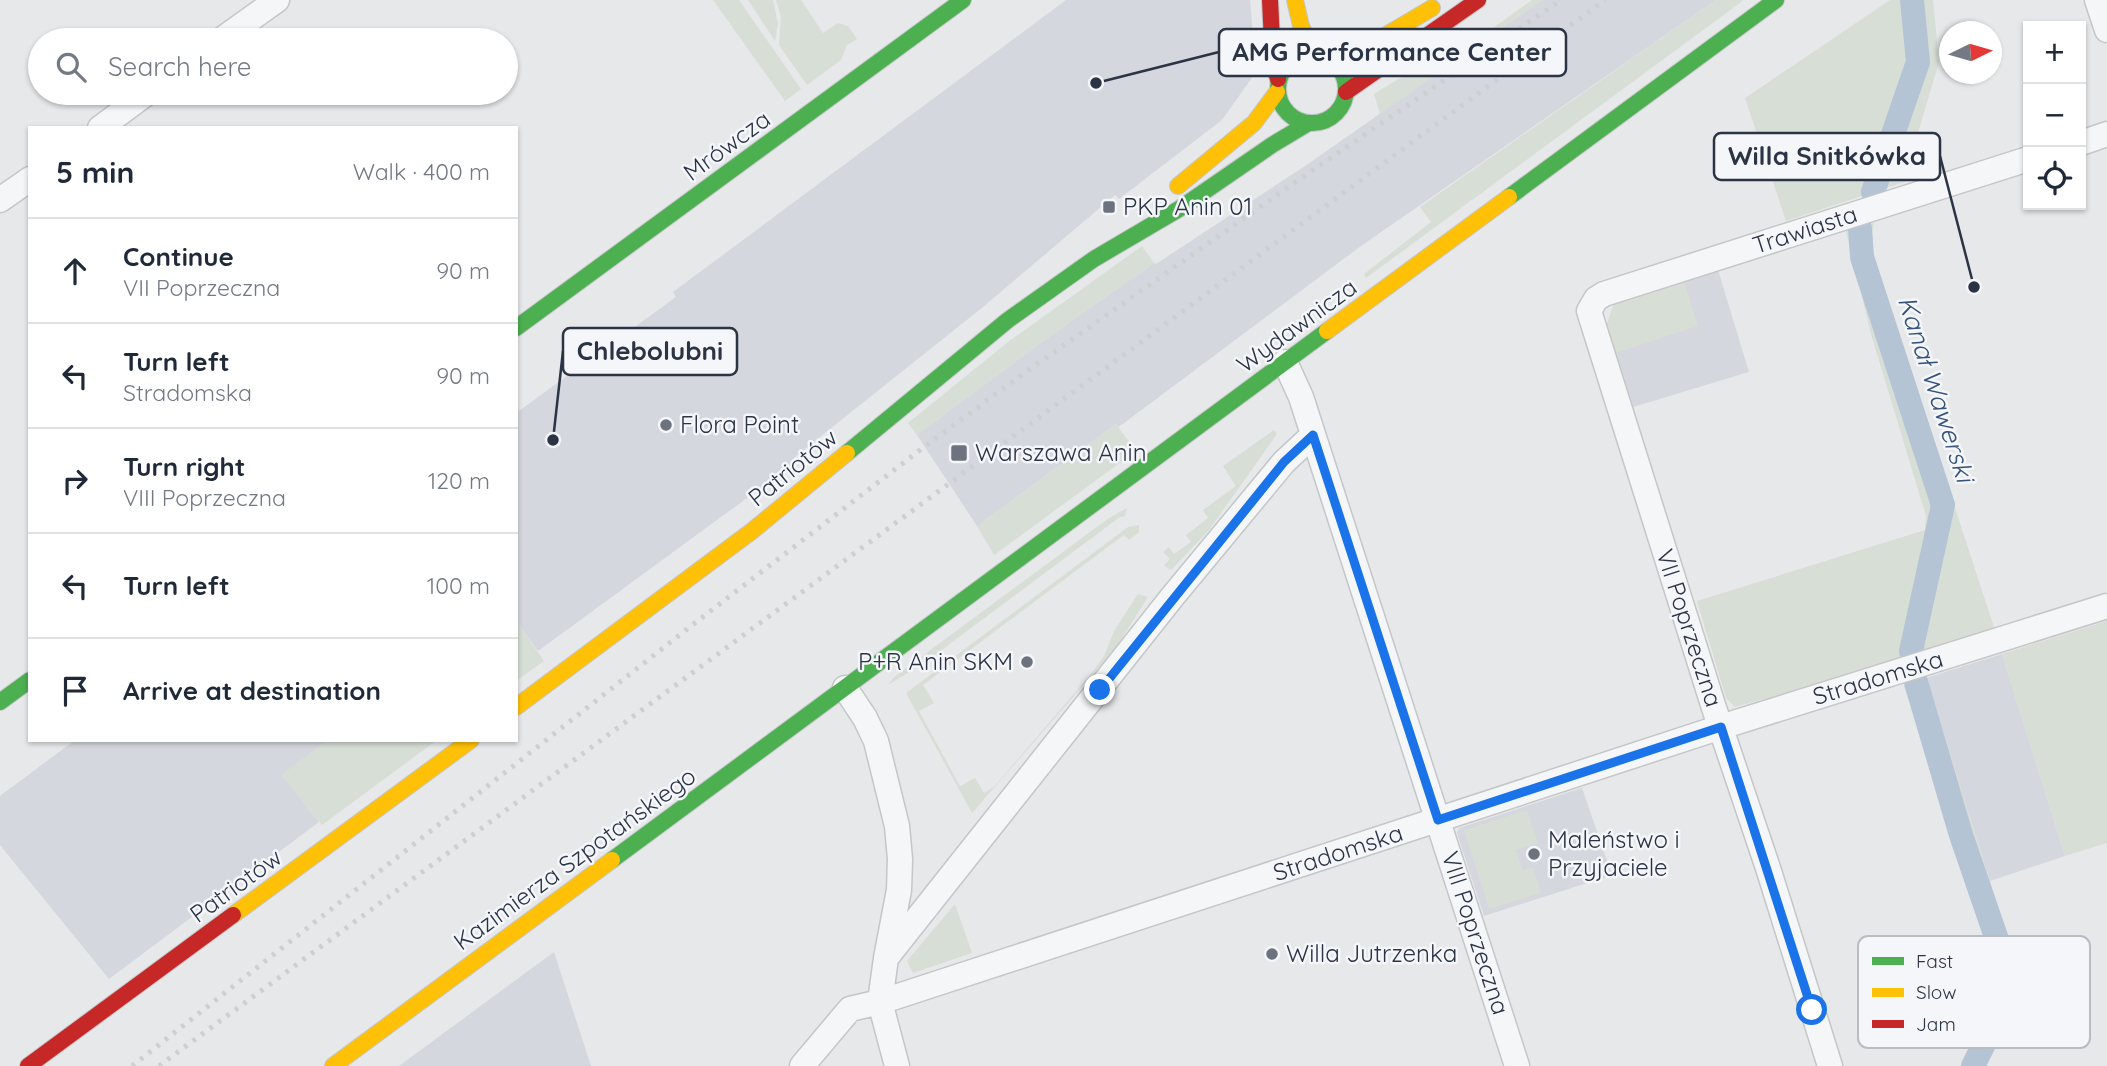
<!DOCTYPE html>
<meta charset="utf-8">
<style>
:root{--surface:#fff;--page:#f2f2f3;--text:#1f2937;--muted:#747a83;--line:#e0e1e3}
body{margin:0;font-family:Quicksand,sans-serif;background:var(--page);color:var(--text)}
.controls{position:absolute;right:21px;top:21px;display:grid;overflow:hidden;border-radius:0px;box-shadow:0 2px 5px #0004}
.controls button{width:63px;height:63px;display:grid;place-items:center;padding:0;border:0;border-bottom:2px solid var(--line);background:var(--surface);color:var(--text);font:35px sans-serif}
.compass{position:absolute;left:1939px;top:21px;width:63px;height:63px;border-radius:50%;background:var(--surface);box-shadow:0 2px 5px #0004;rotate:85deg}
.stop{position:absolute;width:21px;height:21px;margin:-16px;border:5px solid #1a73e8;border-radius:50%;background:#fff}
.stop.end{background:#1a73e8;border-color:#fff;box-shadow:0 2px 7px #0008}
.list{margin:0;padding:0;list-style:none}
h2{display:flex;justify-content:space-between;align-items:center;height:91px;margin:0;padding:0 28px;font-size:30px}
h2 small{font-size:23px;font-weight:400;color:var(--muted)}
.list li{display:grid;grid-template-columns:46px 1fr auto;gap:21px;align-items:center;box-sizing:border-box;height:105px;padding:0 28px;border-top:2px solid var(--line)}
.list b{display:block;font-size:26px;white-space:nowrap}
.list p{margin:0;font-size:23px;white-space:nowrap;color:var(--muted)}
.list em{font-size:23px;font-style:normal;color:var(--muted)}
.icon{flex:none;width:38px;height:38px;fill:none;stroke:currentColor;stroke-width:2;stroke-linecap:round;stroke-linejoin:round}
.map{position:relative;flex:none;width:2107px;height:1066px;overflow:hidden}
.search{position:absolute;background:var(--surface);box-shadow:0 2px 5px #0004;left:28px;top:28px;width:490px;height:77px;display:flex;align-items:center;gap:18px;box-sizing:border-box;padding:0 24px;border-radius:38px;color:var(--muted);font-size:26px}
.panel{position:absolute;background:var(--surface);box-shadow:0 2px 5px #0004;left:28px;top:126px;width:490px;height:616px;border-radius:0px}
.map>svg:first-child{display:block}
</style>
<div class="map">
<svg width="2107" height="1066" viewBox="0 0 2107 1066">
<rect width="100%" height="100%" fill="#e6e8ea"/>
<path fill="#d4d7dd" d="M1066,0H1250L1256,72L1222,120L1119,199L1115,195L983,307L796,456L792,465L538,651L516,621V413L676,297L673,292Z
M1542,0H1716L1361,246L1124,423L1118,427L1116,424L977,526L917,435L1043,341L1154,263L1156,264L1308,164Z
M1718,270L1749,372L1633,407L1607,324L1614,304Z
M2002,654L2065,856L1990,881L1926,678Z
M75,740H328L282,775L319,822L109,979L0,845V796Z
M1582,788L1612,875L1484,916L1457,833L1459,828Z
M554,952L591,1066H399Z"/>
<path fill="#d6ded6" d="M713,0H739L801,89L785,101Z
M748,0H773L778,24L775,41Z
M776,0H801L823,33L838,23L848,26L857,39L847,45L841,60L807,85L779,45L781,17Z
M1532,0H1542L1380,114L1374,94L1412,71L1464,49Z
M1716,0H1744L1366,278L1364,274L1431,222L1420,207Z
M1890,0H1933L1939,62L1912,153L1919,177L1786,221L1745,98Z
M1874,223L1870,242L1878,274L1995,630L1905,660L1735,707L1726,698L1697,601L1925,530L1926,516L1871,334L1846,231Z
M1142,246L1154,263L1043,341L917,435L908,423L1008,342Z
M1684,281L1698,326L1616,353L1607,324L1614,304Z
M1116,424L1136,451L994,555L977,526Z
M1274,430L1277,434L1209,530L1171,570L1164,565L1170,559L1163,552L1169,547L1174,554L1191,542L1186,535L1208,518L1203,510L1236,486L1223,466Z
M1127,508L1125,516L1120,517L924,663L888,685L894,677L1109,518Z
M1139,525V532L1129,540L1124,535L923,685L934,703L919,711L960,786L975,778L984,793L994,787L1091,674L1104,656L1114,631L1138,594L1148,597L1115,649L972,813L906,693L1128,527Z
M516,621L544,661L516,681Z
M2107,621V843L2065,856L2002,654Z
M1926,678L1990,881L2014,972L2013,987L1983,1066H1965L1992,1008L1996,986L1992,959L1967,889L1904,686Z
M328,740H437L322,825L281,775Z
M1527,810L1538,843L1516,850L1523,870L1533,867L1541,893L1489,909L1464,830Z
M955,904L972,953L913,973L907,961Z"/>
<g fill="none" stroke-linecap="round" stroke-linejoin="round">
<path stroke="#b4c4d5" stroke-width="24" d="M1873,192L1918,62L1912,0
M1860,228L1862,257L1943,505L1911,651
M1916,682L1961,835L2004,960L2007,987L1999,1014L1973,1066"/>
<defs>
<path id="street" d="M2097,0L2107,30
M221,40L277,0
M100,128L147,93
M2081,143L2107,134
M0,200L30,179
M1285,362L1301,397L1517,1066
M845,688L865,718L876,741L897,826L900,859L899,890L886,958L880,1002L897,1066
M886,958L1173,596L1284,462L1313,435
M802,1066L850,1009L880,1002L1721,727L2107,606
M1830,1066L1768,868L1714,708L1589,311L1596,299L1604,294L2028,159"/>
<path id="fast" d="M1278 89a34 34 0 1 1 68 0a34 34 0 1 1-68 0Z
M1509,197L1776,0
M516,328L963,0
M847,453L1008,320L1094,259L1179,209L1272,145L1307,124
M0,702L30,680
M612,860L1327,331"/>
<path id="slow" d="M1295,0L1301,26L1315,56
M1324,57L1378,40L1432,8
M1178,186L1254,123L1277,92
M1327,331L1509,197
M516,707L752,531L847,453
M233,915L471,740
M333,1066L612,860"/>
<path id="jam" d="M1270,0L1273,62L1278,79
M1346,92L1478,0
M28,1066L233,915"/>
</defs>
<use href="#street" stroke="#c4c6c8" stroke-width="27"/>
<use href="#fast" stroke="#c4c6c8" stroke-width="18"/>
<use href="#slow" stroke="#c4c6c8" stroke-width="18"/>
<use href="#jam" stroke="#c4c6c8" stroke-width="18"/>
<use href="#street" stroke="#f5f6f7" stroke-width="24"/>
<use href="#fast" stroke="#4caf50" stroke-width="16"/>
<use href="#slow" stroke="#ffc107" stroke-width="16"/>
<use href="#jam" stroke="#c62828" stroke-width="16"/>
<path stroke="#cecfd2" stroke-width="5" stroke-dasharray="3.5 7" stroke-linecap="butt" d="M132,1066L691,626L924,447L1030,369L1284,190L1561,0
M159,1066L1605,0"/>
</g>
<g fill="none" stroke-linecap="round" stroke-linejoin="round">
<path stroke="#1a73e8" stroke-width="9" d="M1100,690L1284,462L1313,435L1438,820L1721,727L1812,1010"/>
</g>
<g fill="#6c737f" stroke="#f4f6f9" stroke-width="2.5">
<rect x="1102" y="200" width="14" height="14" rx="3.5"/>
<circle cx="666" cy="425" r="7"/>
<rect x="950" y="444" width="18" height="18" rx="3.5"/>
<circle cx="1027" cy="662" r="7"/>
<circle cx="1534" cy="854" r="7"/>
<circle cx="1272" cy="954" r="7"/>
</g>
<g text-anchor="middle" stroke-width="5" stroke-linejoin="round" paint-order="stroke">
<g font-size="24" fill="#2b3445" stroke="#f4f6f9">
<text transform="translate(727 146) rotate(-36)" y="8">Mrówcza</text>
<text transform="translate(1805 230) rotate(-18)" y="8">Trawiasta</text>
<text transform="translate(1297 326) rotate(-36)" y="8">Wydawnicza</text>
<text transform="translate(793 468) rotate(-39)" y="8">Patriotów</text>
<text transform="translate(1689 628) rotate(72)" y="8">VII Poprzeczna</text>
<text transform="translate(1878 678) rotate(-17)" y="8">Stradomska</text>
<text transform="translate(1338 853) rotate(-18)" y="8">Stradomska</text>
<text transform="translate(575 859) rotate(-36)" y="8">Kazimierza Szpotańskiego</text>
<text transform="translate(236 886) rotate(-36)" y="8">Patriotów</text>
<text transform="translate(1475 933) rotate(72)" y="8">VIII Poprzeczna</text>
</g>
<g font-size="24" fill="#2b3445" stroke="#f4f6f9" text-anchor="start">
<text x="1123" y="215">PKP Anin 01</text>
<text x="680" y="433">Flora Point</text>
<text x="975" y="461">Warszawa Anin</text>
<text x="1013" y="670" text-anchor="end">P+R Anin SKM</text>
<text x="1548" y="848">Maleństwo i<tspan x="1548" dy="28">Przyjaciele</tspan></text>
<text x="1286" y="962">Willa Jutrzenka</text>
</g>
<g font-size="26" font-style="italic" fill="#34527a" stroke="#f4f6f9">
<text transform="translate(1936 389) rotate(72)" y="9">Kanał Wawerski</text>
</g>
</g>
<rect x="1858" y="936" width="232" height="112" rx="10" fill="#f4f6f9" stroke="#b8bcc3" stroke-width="2"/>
<rect x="1872" y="957" width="32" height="8" fill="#4caf50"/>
<rect x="1872" y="988" width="32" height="9" fill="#ffc107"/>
<rect x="1872" y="1020" width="32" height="8" fill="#c62828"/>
<g font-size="19" fill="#2b3445">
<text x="1916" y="968">Fast</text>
<text x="1916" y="999">Slow</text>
<text x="1916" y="1031">Jam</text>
</g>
<path fill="none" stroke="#2b3445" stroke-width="2.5" d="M1096 83L1219 52M1974 287L1940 156M553 440L563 351"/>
<g fill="#2b3445" stroke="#f4f6f9" stroke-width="2.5">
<circle cx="1096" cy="83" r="7"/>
<circle cx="1974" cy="287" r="7"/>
<circle cx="553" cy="440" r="7"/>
</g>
<g fill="#f4f6f9" stroke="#2b3445" stroke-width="2.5">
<rect x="1219" y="29" width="347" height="47" rx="7"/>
<rect x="1714" y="133" width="226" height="47" rx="7"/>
<rect x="563" y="328" width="174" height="47" rx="7"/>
</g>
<g font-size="26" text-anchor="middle" font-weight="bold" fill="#2b3445">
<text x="1392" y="61">AMG Performance Center</text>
<text x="1827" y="165">Willa Snitkówka</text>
<text x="650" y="360">Chlebolubni</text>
</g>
</svg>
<div class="controls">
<button>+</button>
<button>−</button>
<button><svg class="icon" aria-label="locate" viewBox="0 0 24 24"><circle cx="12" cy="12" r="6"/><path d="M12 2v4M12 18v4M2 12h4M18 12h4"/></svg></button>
</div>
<svg class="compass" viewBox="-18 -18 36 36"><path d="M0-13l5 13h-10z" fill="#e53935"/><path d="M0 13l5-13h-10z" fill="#747a83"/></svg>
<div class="stop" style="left:1812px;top:1010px"></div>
<div class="stop end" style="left:1100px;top:690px"></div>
<div class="search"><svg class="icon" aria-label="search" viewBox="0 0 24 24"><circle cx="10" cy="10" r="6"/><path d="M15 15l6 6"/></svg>Search here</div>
<section class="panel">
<h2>5 min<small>Walk · 400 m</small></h2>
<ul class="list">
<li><svg class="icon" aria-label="ahead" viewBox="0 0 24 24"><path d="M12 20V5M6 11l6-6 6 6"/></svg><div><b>Continue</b><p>VII Poprzeczna</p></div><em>90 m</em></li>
<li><svg class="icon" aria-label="left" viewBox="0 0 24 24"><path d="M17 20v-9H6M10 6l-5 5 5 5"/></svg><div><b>Turn left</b><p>Stradomska</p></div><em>90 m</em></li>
<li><svg class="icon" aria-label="right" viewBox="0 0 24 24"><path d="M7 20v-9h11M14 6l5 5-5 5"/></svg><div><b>Turn right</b><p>VIII Poprzeczna</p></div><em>120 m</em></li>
<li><svg class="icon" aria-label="left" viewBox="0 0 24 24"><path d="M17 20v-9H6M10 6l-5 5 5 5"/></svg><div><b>Turn left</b></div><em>100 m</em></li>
<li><svg class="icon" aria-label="arrive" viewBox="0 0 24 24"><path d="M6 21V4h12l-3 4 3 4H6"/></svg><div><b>Arrive at destination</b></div></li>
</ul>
</section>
</div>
